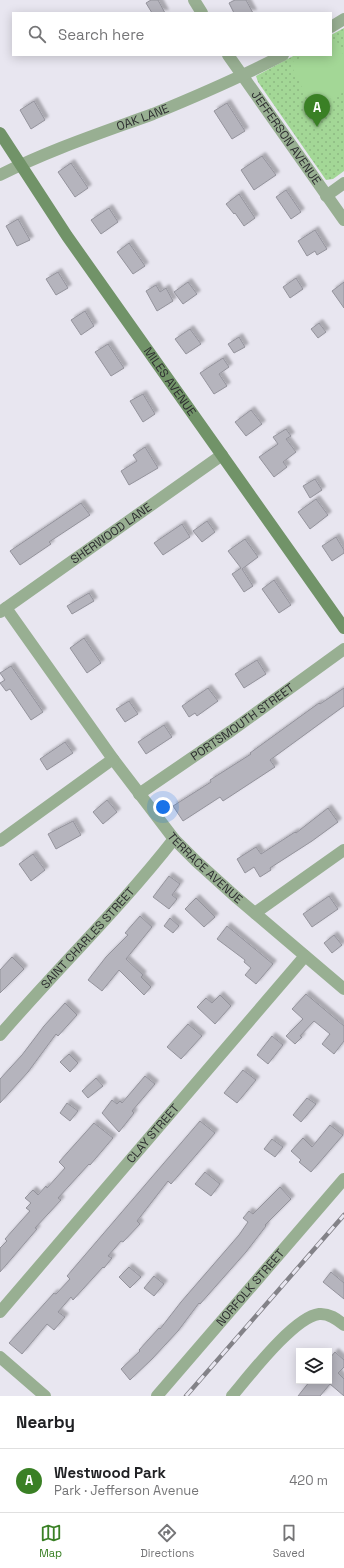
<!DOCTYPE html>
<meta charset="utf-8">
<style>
:root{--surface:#fff;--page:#f2f2f2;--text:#202124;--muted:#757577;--line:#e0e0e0;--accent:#3a8025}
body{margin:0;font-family:"Space Grotesk",sans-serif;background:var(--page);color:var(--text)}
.controls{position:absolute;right:12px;bottom:12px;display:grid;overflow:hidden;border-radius:0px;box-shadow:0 2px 10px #0003}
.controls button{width:36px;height:36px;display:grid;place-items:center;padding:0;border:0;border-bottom:1px solid var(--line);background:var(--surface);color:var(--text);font:20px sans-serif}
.you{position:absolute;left:163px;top:807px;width:14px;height:14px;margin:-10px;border:3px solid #fff;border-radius:50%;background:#1a73e8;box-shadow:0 0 0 6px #1a73e833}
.badge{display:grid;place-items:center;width:26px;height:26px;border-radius:50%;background:var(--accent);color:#fff;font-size:13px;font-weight:700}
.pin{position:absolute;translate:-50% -33px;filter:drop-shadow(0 1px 2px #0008)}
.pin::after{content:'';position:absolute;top:21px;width:14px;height:12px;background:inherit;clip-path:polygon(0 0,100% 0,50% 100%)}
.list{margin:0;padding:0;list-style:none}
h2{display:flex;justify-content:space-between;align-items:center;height:52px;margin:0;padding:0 16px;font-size:17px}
h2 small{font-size:13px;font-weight:400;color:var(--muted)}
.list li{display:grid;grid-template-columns:26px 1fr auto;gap:12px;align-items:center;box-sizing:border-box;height:64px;padding:0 16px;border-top:1px solid var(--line)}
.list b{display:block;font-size:15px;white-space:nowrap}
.list p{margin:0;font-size:13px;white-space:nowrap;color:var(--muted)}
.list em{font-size:13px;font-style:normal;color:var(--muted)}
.icon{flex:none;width:22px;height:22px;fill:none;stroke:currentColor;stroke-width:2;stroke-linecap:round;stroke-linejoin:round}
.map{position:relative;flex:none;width:344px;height:1396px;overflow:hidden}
.search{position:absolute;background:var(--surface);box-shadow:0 2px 10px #0003;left:12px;right:12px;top:12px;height:44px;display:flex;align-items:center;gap:10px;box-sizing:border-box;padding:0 14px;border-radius:0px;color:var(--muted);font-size:15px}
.sheet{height:116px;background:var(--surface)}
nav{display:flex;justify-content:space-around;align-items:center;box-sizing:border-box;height:56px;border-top:1px solid var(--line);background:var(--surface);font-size:11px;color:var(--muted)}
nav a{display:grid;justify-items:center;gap:2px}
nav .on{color:var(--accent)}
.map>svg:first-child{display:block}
</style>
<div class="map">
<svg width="344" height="1396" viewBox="0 0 344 1396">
<defs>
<pattern id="park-dots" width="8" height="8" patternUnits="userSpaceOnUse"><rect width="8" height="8" fill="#a3d796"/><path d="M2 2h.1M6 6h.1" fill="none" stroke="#8db982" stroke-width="1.8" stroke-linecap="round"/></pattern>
<filter id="shadow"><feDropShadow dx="3.5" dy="-3.5" stdDeviation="1" flood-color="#0004"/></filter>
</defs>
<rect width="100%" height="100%" fill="#e8e6f0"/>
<path fill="url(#park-dots)" d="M344,28V171L333,179L326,180L258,82L256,76L295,55H331V35Z"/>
<path fill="#a3d796" d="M336,40L344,56V92L312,108L290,63L306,55H331V43Z"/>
<path fill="#b5b4bd" stroke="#94939c" filter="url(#shadow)" d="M151,0H158L165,13H152L146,3Z
M235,0H246L253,13H234L229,3Z
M34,101L45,120L31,129L20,110Z
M227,103L245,131L232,139L214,111Z
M262,156L276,175L254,190L241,170Z
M71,163L88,188L75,197L58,172Z
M286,190L301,212L291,219L276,197Z
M239,194L255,218L244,226L235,213L234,214L226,204Z
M109,208L118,222L101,234L91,220Z
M18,219L30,240L17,246L6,226Z
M315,230L327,249L317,255L315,251L307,256L298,241Z
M129,243L145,266L133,274L117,252Z
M58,272L68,288L56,295L46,279Z
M296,278L303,289L290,298L283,287Z
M188,282L197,294L183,304L174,292Z
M344,282V308L332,291Z
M156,285L160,292L166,288L173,301L157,311L146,291Z
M85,311L94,326L81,335L71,320Z
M319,323L326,332L318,338L311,329Z
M190,329L201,344L186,354L175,339Z
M239,337L245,347L234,353L228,344Z
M108,344L124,368L111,376L95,352Z
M223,358L229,367L219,374L227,386L214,394L200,373Z
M143,394L155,414L143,422L130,401Z
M251,410L262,424L246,436L235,422Z
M286,429L291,436L286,439L296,452L283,462L287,467L274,477L259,457L278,444L273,437Z
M145,447L158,468L129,485L121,471L137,461L133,455Z
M315,479L322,490L310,498L303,486Z
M316,499L328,515L310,529L298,512Z
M81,503L90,515L49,542L51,544L20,565L10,551Z
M207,521L215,532L202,542L193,531Z
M182,524L190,537L163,555L154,543Z
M336,537L344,550V553L332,561L322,546Z
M245,539L258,557L242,569L253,586L244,592L232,574L241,568L228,551Z
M274,580L291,605L279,613L262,589Z
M89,593L94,601L72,614L67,606Z
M84,638L101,663L87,673L70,648Z
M257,660L266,674L244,688L235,674Z
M11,666L43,712L31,720L10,689L6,691L0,683L5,680L0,673Z
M208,688L218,701L197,716L195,713L189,717L182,706Z
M344,688V706L270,760L275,767L223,801L220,797L183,821L173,806L211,782L210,780L251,754L250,753L319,703L320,704Z
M129,701L138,714L125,722L116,709Z
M164,725L172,737L146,754L138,742Z
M65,742L73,753L47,770L40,759Z
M107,800L117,812L103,824L93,812Z
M328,808L338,822L312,841L270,868L271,870L260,877L254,867L245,873L237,859L256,847L261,854L295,832L296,833Z
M73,821L81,835L56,849L48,834Z
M33,854L45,870L31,881L19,864Z
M169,876L180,884L172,895L177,899L169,909L153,897Z
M329,896L338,909L312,927L303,914Z
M196,898L215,917L204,927L185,909Z
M140,916L152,927L126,959L143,975L141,977L151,987L144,995L119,970L102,991L88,980L106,957L128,935L125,933Z
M170,918L179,926L173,933L164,926Z
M227,926L273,964L256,984L245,975L251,968L244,962L245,960L217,939Z
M334,935L342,945L332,953L324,943Z
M12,957L24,969L0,993V970Z
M306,994L344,1026V1041L334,1054L322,1044L330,1034L314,1021L300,1036L302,1037L295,1044L286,1036L303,1019L292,1009Z
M220,995L231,1006L215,1024L197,1007L206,998L212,1003Z
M65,1003L77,1015L58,1036L56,1034L28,1072L0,1103V1079L22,1055L44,1026Z
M188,1024L202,1036L181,1059L167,1047Z
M272,1036L283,1045L268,1064L257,1055Z
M69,1054L78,1063L70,1072L60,1062Z
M243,1070L256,1080L237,1103L224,1093Z
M145,1076L155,1084L132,1111L134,1113L119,1132L102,1113L112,1100L117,1104L120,1101L122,1103Z
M96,1078L103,1086L88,1098L82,1091Z
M307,1098L316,1104L301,1122L293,1115Z
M67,1103L78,1111L70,1121L60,1113Z
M200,1121L215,1133L171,1184L168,1181L137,1221L140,1224L123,1242L121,1241L108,1256L112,1258L104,1268L103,1267L73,1300L71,1297L58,1312L65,1317L54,1330L47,1324L22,1354L9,1343L54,1293L56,1294L70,1279L67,1276Z
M94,1123L113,1138L90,1165L89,1164L58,1198L61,1200L35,1228L37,1229L0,1272V1248L7,1241L5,1239L30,1211L26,1208L31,1203L25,1198L33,1190L38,1195L46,1186L47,1188L65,1168L59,1162Z
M330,1125L343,1135L311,1172L299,1162L301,1160L291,1151L303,1138L312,1147Z
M272,1139L283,1147L275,1157L264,1149Z
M205,1172L220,1184L211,1196L195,1184Z
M280,1187L291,1199L265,1225L266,1226L246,1252L200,1304L199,1303L178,1331L152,1359L130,1380L121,1369L140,1351L139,1350L159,1328L160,1329L181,1302L239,1235L248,1222L243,1218L249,1211L253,1214Z
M129,1267L141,1277L130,1288L119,1277Z
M331,1272L344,1283V1299L323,1282Z
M154,1276L164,1284L154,1296L144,1288Z
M335,1352L344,1360V1367L338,1373L344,1379V1396L330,1384L320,1396H298L310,1381H329V1359Z"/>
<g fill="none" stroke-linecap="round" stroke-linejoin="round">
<g stroke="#98af92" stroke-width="12">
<path d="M194,0L202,13"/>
<path d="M331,27L344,19"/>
<path id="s1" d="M228,55L344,220"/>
<path id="s2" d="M0,175C49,150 101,133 153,114C197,96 241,77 283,55"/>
<path d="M326,196L344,183"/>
<path id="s3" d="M6,608L113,759L174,839L196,861L237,898L344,989"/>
<path id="s4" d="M0,612L222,455"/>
<path id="s5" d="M139,794L231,731L344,649"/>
<path d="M0,841L113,759"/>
<path d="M255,913L344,850"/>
<path id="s6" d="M0,1035C57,969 120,908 174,839"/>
<path id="s7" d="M0,1312L305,956"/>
<path d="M0,1357L45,1396"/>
<path id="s8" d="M157,1396L344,1179"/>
<path d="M232,1396C249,1376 294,1317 319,1314C329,1313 337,1319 344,1325"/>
</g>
<path stroke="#719368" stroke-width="12" id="s9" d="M0,133L67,236L344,628"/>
<defs>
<path id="rail" d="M186,1396L344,1215"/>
</defs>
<use href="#rail" stroke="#838288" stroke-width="4.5"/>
<use href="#rail" stroke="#e8e6f0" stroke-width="3" stroke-dasharray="9" stroke-linecap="butt"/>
</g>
<g text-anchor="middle" stroke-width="3.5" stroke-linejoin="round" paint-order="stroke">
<g font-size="12" fill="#2e2e31" stroke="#e8e6f0">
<text dy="4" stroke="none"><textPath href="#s2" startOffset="154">OAK LANE</textPath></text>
<text dy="4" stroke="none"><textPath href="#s1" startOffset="101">JEFFERSON AVENUE</textPath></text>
<text dy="4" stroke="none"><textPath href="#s9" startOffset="301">MILES AVENUE</textPath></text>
<text dy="4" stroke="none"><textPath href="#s4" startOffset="136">SHERWOOD LANE</textPath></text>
<text dy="4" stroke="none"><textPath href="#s5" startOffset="126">PORTSMOUTH STREET</textPath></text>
<text dy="4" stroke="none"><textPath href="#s3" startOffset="328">TERRACE AVENUE</textPath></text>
<text dy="4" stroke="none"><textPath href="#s6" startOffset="131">SAINT CHARLES STREET</textPath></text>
<text dy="4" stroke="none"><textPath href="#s7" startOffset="235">CLAY STREET</textPath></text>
<text dy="4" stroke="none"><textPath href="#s8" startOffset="143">NORFOLK STREET</textPath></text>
</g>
</g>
</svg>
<div class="controls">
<button><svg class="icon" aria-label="layers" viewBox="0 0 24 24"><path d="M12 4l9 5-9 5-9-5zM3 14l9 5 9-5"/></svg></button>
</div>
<div class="you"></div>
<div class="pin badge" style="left:317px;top:127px">A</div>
<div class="search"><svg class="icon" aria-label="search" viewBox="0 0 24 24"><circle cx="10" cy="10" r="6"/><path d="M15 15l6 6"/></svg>Search here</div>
</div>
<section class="sheet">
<h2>Nearby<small></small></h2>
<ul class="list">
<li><span class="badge">A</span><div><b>Westwood Park</b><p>Park · Jefferson Avenue</p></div><em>420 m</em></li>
</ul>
</section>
<nav>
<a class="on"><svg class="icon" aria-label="map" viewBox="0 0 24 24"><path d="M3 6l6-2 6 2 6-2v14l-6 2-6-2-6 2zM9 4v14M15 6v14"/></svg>Map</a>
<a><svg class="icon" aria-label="directions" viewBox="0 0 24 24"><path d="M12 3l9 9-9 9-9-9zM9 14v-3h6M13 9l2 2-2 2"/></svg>Directions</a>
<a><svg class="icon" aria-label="saved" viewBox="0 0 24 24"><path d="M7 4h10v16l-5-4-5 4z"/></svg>Saved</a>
</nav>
